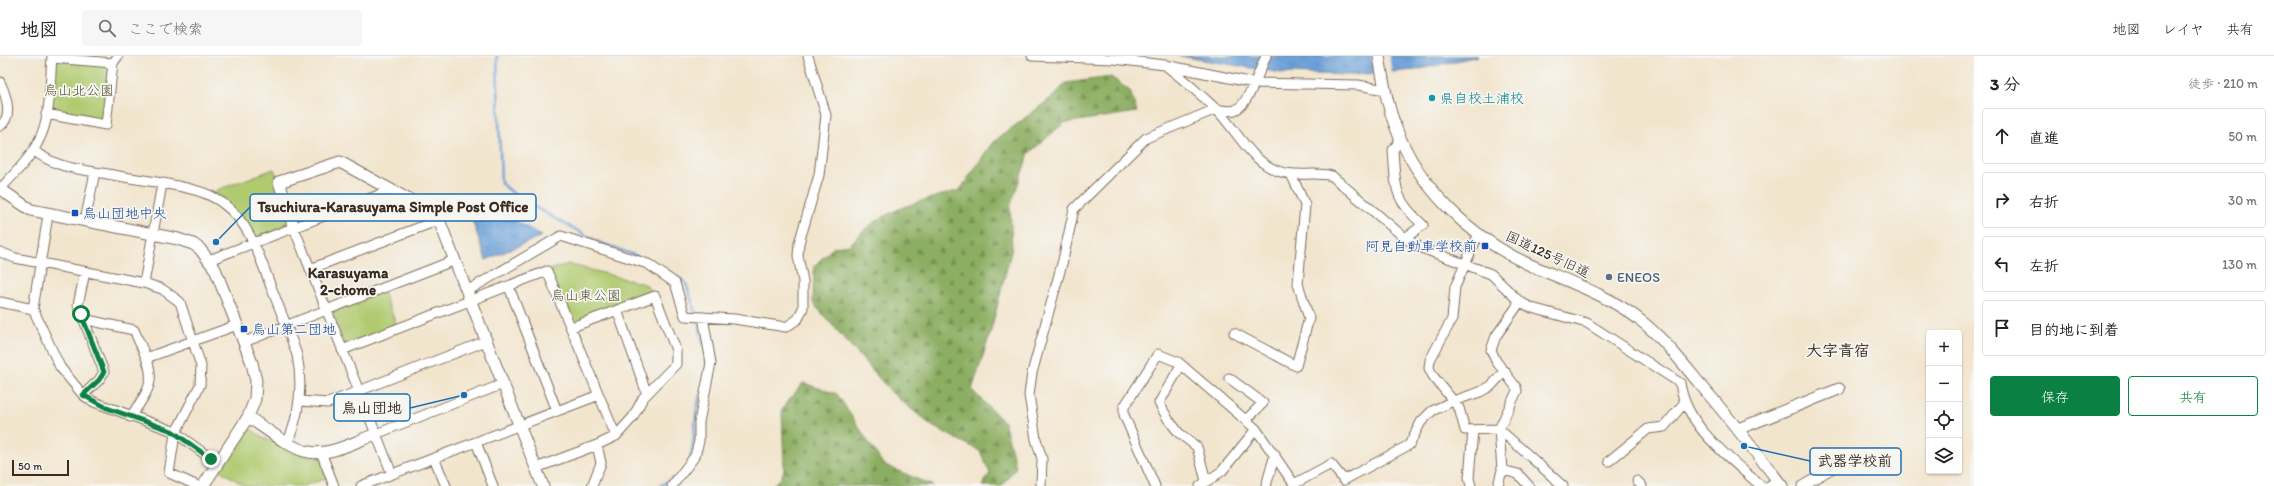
<!DOCTYPE html>
<html lang="ja">
<meta charset="utf-8">
<style>
:root{--surface:#fff;--page:#f6f6f6;--text:#202124;--muted:#757577;--line:#e0e0e0;--accent:#0b8043}
body{margin:0;font-family:Itim,"Klee One",sans-serif;background:var(--page);color:var(--text)}
.controls{position:absolute;right:12px;bottom:12px;display:grid;overflow:hidden;border-radius:4px;box-shadow:0 1px 3px #0004}
.controls button{width:36px;height:36px;display:grid;place-items:center;padding:0;border:0;border-bottom:1px solid var(--line);background:var(--surface);color:var(--text);font:20px sans-serif}
.scale{position:absolute;left:12px;bottom:10px;width:57px;box-sizing:border-box;padding-left:4px;border:2px solid #3b2a1e;border-top:0;font-size:11px;line-height:14px;white-space:nowrap;color:#3b2a1e;-webkit-text-stroke:3px #f6f6f2;paint-order:stroke}
.stop{position:absolute;width:12px;height:12px;margin:-9px;border:3px solid #0b8043;border-radius:50%;background:#fff}
.stop.end{background:#0b8043;border-color:#fff;box-shadow:0 1px 4px #0008}
.list{margin:0;padding:0;list-style:none}
h2{display:flex;justify-content:space-between;align-items:center;height:52px;margin:0;padding:0 16px;font-size:17px}
h2 small{font-size:13px;font-weight:400;color:var(--muted)}
.list li{display:grid;grid-template-columns:26px 1fr auto;gap:12px;align-items:center;box-sizing:border-box;height:56px;margin:0 8px 8px;padding:0 8px;border:1px solid var(--line);border-radius:4px}
.list b{display:block;font-size:15px;white-space:nowrap}
.list em{font-size:13px;font-style:normal;color:var(--muted)}
.actions{display:flex;gap:8px;padding:12px 16px}
.actions a{flex:1;padding:9px 0;border:1px solid var(--accent);border-radius:4px;text-align:center;font-size:14px;color:var(--accent)}
.actions .main{background:var(--accent);color:#fff}
.icon{flex:none;width:22px;height:22px;fill:none;stroke:currentColor;stroke-width:2;stroke-linecap:round;stroke-linejoin:round}
.map{position:relative;flex:none;width:1974px;height:430px;overflow:hidden}
header{display:flex;align-items:center;gap:24px;box-sizing:border-box;height:56px;padding:0 20px;background:var(--surface);border-bottom:1px solid var(--line)}
header strong{font-size:19px}
nav{display:flex;gap:22px;margin-inline-start:auto;font-size:14px}
.search{width:280px;height:36px;background:var(--page);display:flex;align-items:center;gap:10px;box-sizing:border-box;padding:0 14px;border-radius:4px;color:var(--muted);font-size:15px}
main{display:flex}
aside{flex:1;background:var(--surface)}
.map>svg:first-child{display:block}
</style>
<header>
<strong>地図</strong>
<div class="search"><svg class="icon" aria-label="search" viewBox="0 0 24 24"><circle cx="10" cy="10" r="6"/><path d="M15 15l6 6"/></svg>ここで検索</div>
<nav><a>地図</a><a>レイヤ</a><a>共有</a></nav>
</header>
<main>
<div class="map">
<svg width="1974" height="430" viewBox="0 0 1974 430">
<defs>
<pattern id="forest-firs" width="22" height="20" patternUnits="userSpaceOnUse"><rect width="22" height="20" fill="#8cae62"/><path d="M5 1l3.5 6h-7zM16 11l3.5 6h-7z" fill="#748e50"/></pattern>
<pattern id="water-ripples" width="26" height="14" patternUnits="userSpaceOnUse"><rect width="26" height="14" fill="#6ca0d8"/><path d="M2 4q2-2 4 0t4 0M15 11q2-2 4 0t4 0" fill="none" stroke="#5a83af"/></pattern>
</defs>
<rect width="100%" height="100%" fill="#f6f6f2"/>
<filter id="ink" filterUnits="userSpaceOnUse"><feTurbulence type="fractalNoise" baseFrequency=".025" numOctaves="2"/><feDisplacementMap in="SourceGraphic" scale="8" xChannelSelector="R" yChannelSelector="G"/><feConvolveMatrix kernelMatrix="1 2 1 2 8 2 1 2 1" color-interpolation-filters="sRGB"/></filter>
<filter id="wash" filterUnits="userSpaceOnUse"><feTurbulence type="fractalNoise" baseFrequency=".012" numOctaves="4" result="noise"/><feDisplacementMap in="SourceGraphic" scale="16" xChannelSelector="R" yChannelSelector="G"/><feGaussianBlur stdDeviation="0.9" result="paint"/><feColorMatrix in="noise" values="0 0 0 0 0 0 0 0 0 0 0 0 0 0 0 0 0 1.4 0 .05"/><feComposite in="paint" operator="in"/></filter>
<g filter="url(#wash)">
<rect width="100%" height="100%" fill="#f2e5ce"/>
<path fill="url(#forest-firs)" stroke="#646c40" d="M1111,21L1130,35L1137,56L1064,67L1029,97L1010,151L1012,192L990,278L972,334L1004,366L1016,411L1002,430H982L990,417L980,395L932,370L893,338L813,247L814,210L834,191L850,189C879,153 918,146 960,134L992,87L1055,39L1066,27Z
M803,327L837,338L883,408L933,430H771L781,422L784,414L782,353Z"/>
<path fill="#b0ca6f" stroke="#767a46" d="M52,2L113,7L106,69L46,58Z
M274,113L294,172L254,186L248,175L210,140L217,134Z
M568,208L645,228L655,240L572,271L547,215Z
M383,236L397,270L349,289L344,288L331,255Z
M246,371C271,385 291,401 320,401L328,422L303,430H245L218,413Z"/>
<path fill="url(#water-ripples)" stroke="#54657b" d="M1179,0H1478L1416,14L1352,19L1282,17Z
M468,142L491,150L542,180L486,204L470,158Z"/>
<path fill="#f2e5ce" d="M1371,0H1389L1392,18L1375,19Z"/>
<g fill="none" stroke-linecap="round" stroke-linejoin="round">
<path stroke="#6ca0d8" stroke-width="2.5" d="M497,0L501,127L520,143L598,186L637,200
M654,207L686,227L696,259
M698,263L703,289
M706,313V302
M690,401C696,380 694,360 700,339
M660,430L673,422"/>
</g>
</g>
<g filter="url(#ink)">
<g fill="none" stroke-linecap="round" stroke-linejoin="round">
<defs>
<path id="minor" d="M1032,0L1114,3L1165,9L1254,27L1358,29L1385,34
M52,2L113,7
M1165,9C1183,23 1200,38 1216,53C1236,73 1250,105 1278,115C1296,122 1314,115 1332,120L1405,182L1419,191L1491,218L1520,246L1532,252L1587,267L1680,327C1686,371 1730,402 1761,430
M0,26C6,39 14,60 0,70
M46,58L106,69L113,7L118,0
M1401,83L1393,94C1396,133 1393,142 1423,169L1405,182
M33,94C59,114 82,113 113,119C138,124 189,129 211,140C247,158 258,196 271,231C280,253 289,276 297,299C303,329 300,357 288,386
M0,133C14,118 31,102 40,82C51,59 50,26 52,0
M48,159L33,253L60,311L83,339L94,346L173,375L217,407
M85,165L95,116
M294,172L392,418
M1478,179L1455,231L1452,263L1430,304L1429,312L1433,320L1459,352L1465,374L1499,373L1563,430
M0,196L15,202L144,227L162,233L180,246L201,310L200,329L175,378L169,417L198,430
M209,204L392,134
M310,213L439,164
M144,227L162,128
M509,231L557,355
M467,235L561,180L648,208L675,227L685,260L734,263L786,271L798,263L803,252V225L798,200L799,187L819,119L826,59L808,0
M0,246L33,253
M617,254L647,338
M83,263L134,274C153,318 160,321 130,361
M572,271L655,240L676,294V308L643,342L633,361L616,380L597,389L601,407L592,430
M1234,277L1296,310L1309,262L1298,228L1305,149L1291,118
M244,286L455,204
M342,294L547,215L616,380
M146,302L237,269
M1181,309L1159,347L1168,363L1179,377L1197,391L1206,425
M1229,322L1263,347L1246,364
M83,339L99,324L104,316L78,249L85,216
M300,345L328,347L486,285
M376,378L503,328
M476,386L493,430
M321,396L334,430
M434,402L446,430
M1609,405L1648,373L1664,371L1685,346
M536,412L597,389
M1502,414L1518,418L1529,430
M1637,425L1642,430
M361,430L599,339
M672,430L695,400L699,385V366L711,307L703,261
M1041,430L1042,403L1036,383L1029,339L1032,317L1063,204L1074,153L1146,82L1216,53C1222,54 1228,56 1235,54C1248,50 1260,13 1266,0
M1155,430L1124,359V351L1158,298L1178,306L1256,373
M1200,430L1222,415L1256,373L1294,428L1331,408L1344,424L1409,389L1421,366L1432,355L1453,345L1480,336L1491,330L1505,315
M1266,430L1275,398
M1471,430L1469,422L1473,374
M1498,430L1502,414L1499,373L1517,335L1516,331L1496,305L1491,294L1496,280L1520,246
M1769,430L1777,424
M1802,430L1845,405"/>
<path id="tertiary" d="M1379,0C1383,24 1387,49 1396,72C1419,132 1470,181 1528,208C1566,225 1607,238 1640,264C1663,282 1681,305 1699,327C1728,360 1755,395 1782,430
M0,133L31,154L178,183L193,188L200,193L215,213L252,307L256,325L255,343L248,361L203,430
M294,172L279,126L340,106L435,158L439,164L543,430
M248,361C264,371 287,390 304,395C327,402 354,386 376,378
M1738,373L1839,333"/>
</defs>
<use href="#minor" stroke="#7b6b5c" stroke-width="11"/>
<use href="#tertiary" stroke="#7b6b5c" stroke-width="13"/>
<use href="#minor" stroke="#fff" stroke-width="9"/>
<use href="#tertiary" stroke="#fff" stroke-width="11"/>
</g>
</g>
<g fill="none" stroke-linecap="round" stroke-linejoin="round" filter="url(#ink)">
<path stroke="#0b8043" stroke-width="5" d="M81,258L104,316L99,324L83,339L107,352L172,375L211,403"/>
</g>
<circle fill="#0f9aa8" stroke="#f6f6f2" stroke-width="1.5" cx="1432" cy="42" r="4"/>
<g fill="#1a4fb4" stroke="#f6f6f2" stroke-width="1.5">
<rect x="71" y="153" width="8" height="8" rx="2"/>
<rect x="1481" y="186" width="8" height="8" rx="2"/>
<rect x="240" y="269" width="8" height="8" rx="2"/>
</g>
<circle fill="#5c6f8a" stroke="#f6f6f2" stroke-width="1.5" cx="1609" cy="221" r="4"/>
<g text-anchor="middle" stroke-width="3.5" stroke-linejoin="round" paint-order="stroke">
<g font-size="14" fill="#585232" stroke="#f6f6f2">
<text x="79" y="39">烏山北公園</text>
<text x="586" y="244">烏山東公園</text>
</g>
<g font-size="14" fill="#0d838f" stroke="#f6f6f2" text-anchor="start">
<text x="1440" y="47">県自校土浦校</text>
</g>
<g font-size="14" fill="#164399" stroke="#f6f6f2" text-anchor="start">
<text x="83" y="162">烏山団地中央</text>
<text x="1477" y="195" text-anchor="end">阿見自動車学校前</text>
<text x="252" y="278">烏山第二団地</text>
</g>
<g font-size="14" fill="#3b2a1e" stroke="#f6f6f2">
<text transform="translate(1548 198) rotate(25)" y="5">国道125号旧道</text>
</g>
<g font-size="14" fill="#4e5e75" stroke="#f6f6f2" text-anchor="start">
<text x="1617" y="226">ENEOS</text>
</g>
<g font-size="15" font-weight="bold" fill="#3b2a1e" stroke="#f6f6f2">
<text x="348" y="222">Karasuyama<tspan x="348" dy="17">2-chome</tspan></text>
</g>
<g font-size="16" font-weight="bold" fill="#3b2a1e" stroke="#f6f6f2">
<text x="1838" y="300">大字青宿</text>
</g>
</g>
<path fill="none" stroke="#1f6fb2" stroke-width="1.5" d="M216 186L250 151M464 339L410 352M1744 390L1810 405"/>
<g fill="#1f6fb2" stroke="#f6f6f2" stroke-width="1.5">
<circle cx="216" cy="186" r="4"/>
<circle cx="464" cy="339" r="4"/>
<circle cx="1744" cy="390" r="4"/>
</g>
<g fill="#f6f6f2" stroke="#1f6fb2" stroke-width="1.5">
<rect x="250" y="138" width="286" height="27" rx="4"/>
<rect x="334" y="338" width="76" height="27" rx="4"/>
<rect x="1810" y="392" width="91" height="27" rx="4"/>
</g>
<g font-size="15" text-anchor="middle" font-weight="bold" fill="#3b2a1e">
<text x="393" y="156">Tsuchiura-Karasuyama Simple Post Office</text>
<text x="372" y="357">烏山団地</text>
<text x="1855" y="410">武器学校前</text>
</g>
</svg>
<div class="controls">
<button>+</button>
<button>−</button>
<button><svg class="icon" aria-label="locate" viewBox="0 0 24 24"><circle cx="12" cy="12" r="6"/><path d="M12 2v4M12 18v4M2 12h4M18 12h4"/></svg></button>
<button><svg class="icon" aria-label="layers" viewBox="0 0 24 24"><path d="M12 4l9 5-9 5-9-5zM3 14l9 5 9-5"/></svg></button>
</div>
<div class="scale">50 m</div>
<div class="stop" style="left:81px;top:258px"></div>
<div class="stop end" style="left:211px;top:403px"></div>
</div>
<aside>
<h2>3 分<small>徒歩 · 210 m</small></h2>
<ul class="list">
<li><svg class="icon" aria-label="ahead" viewBox="0 0 24 24"><path d="M12 20V5M6 11l6-6 6 6"/></svg><div><b>直進</b></div><em>50 m</em></li>
<li><svg class="icon" aria-label="right" viewBox="0 0 24 24"><path d="M7 20v-9h11M14 6l5 5-5 5"/></svg><div><b>右折</b></div><em>30 m</em></li>
<li><svg class="icon" aria-label="left" viewBox="0 0 24 24"><path d="M17 20v-9H6M10 6l-5 5 5 5"/></svg><div><b>左折</b></div><em>130 m</em></li>
<li><svg class="icon" aria-label="arrive" viewBox="0 0 24 24"><path d="M6 21V4h12l-3 4 3 4H6"/></svg><div><b>目的地に到着</b></div></li>
</ul>
<div class="actions"><a class="main">保存</a><a>共有</a></div>
</aside>
</main>
